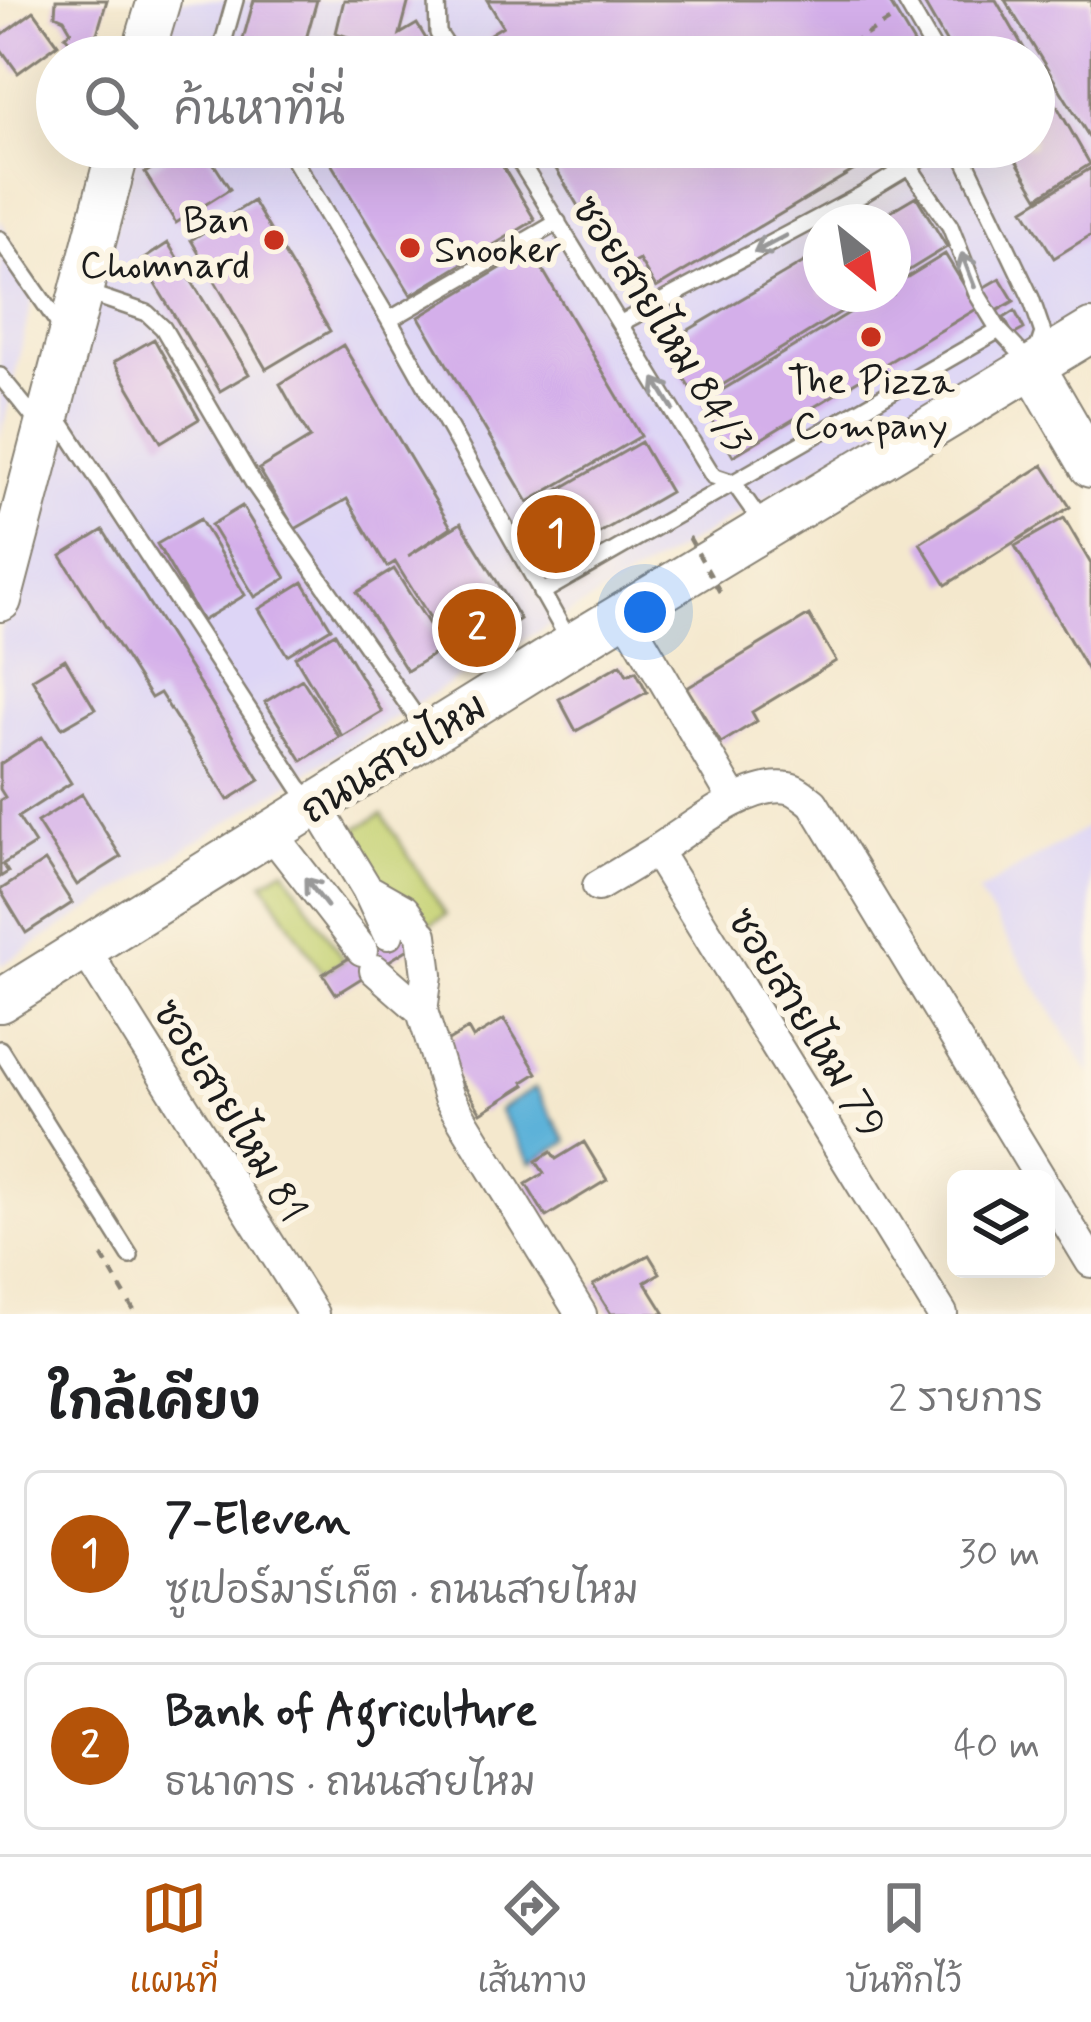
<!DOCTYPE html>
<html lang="th">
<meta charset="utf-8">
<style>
:root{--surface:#fff;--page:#f2f2f2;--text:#202124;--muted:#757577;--line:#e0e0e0;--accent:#b45309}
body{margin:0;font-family:Mynerve,"Playpen Sans Thai",sans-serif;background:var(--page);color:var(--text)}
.controls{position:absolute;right:36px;bottom:36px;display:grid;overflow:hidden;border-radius:18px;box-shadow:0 12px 48px #0002}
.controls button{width:108px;height:108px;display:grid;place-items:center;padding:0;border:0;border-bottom:3px solid var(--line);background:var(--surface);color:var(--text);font:60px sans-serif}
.compass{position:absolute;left:803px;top:204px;width:108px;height:108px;border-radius:50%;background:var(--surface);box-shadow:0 12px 48px #0002;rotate:150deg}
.you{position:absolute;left:645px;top:612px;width:42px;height:42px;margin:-30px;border:9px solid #fff;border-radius:50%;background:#1a73e8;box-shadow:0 0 0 18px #1a73e833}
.badge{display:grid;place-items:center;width:78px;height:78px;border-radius:50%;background:var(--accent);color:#fff;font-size:39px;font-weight:700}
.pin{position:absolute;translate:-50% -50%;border:6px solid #fff;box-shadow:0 3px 12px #0006}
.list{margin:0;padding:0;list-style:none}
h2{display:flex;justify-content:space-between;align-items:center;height:156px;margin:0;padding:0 48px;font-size:51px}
h2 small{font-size:39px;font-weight:400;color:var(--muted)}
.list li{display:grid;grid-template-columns:78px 1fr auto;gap:36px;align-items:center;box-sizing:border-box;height:168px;margin:0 24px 24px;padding:0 24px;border:3px solid var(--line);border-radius:18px}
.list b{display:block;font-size:45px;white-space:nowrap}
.list p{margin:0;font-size:39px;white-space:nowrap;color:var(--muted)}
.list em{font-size:39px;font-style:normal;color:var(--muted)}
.icon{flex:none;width:66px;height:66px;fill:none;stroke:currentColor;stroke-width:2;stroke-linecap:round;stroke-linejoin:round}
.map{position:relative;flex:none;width:1091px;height:1314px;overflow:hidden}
.search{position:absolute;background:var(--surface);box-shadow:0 12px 48px #0002;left:36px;right:36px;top:36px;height:132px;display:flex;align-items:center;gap:30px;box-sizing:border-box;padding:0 42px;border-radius:66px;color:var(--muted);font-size:45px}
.sheet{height:540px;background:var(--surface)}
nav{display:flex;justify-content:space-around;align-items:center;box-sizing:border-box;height:168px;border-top:3px solid var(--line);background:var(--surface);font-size:33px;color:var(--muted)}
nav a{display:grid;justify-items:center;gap:6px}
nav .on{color:var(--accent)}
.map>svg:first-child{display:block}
</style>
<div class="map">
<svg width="1091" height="1314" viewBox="0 0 1091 1314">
<rect width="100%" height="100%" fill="#fcf5e5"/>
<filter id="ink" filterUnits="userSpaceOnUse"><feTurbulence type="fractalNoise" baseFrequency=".00833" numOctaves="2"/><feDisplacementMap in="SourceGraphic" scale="24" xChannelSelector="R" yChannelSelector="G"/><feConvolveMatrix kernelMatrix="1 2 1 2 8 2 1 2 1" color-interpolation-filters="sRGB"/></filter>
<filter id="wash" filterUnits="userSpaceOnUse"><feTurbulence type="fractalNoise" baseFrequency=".004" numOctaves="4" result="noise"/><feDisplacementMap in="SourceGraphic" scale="48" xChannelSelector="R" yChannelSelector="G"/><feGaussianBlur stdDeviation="2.7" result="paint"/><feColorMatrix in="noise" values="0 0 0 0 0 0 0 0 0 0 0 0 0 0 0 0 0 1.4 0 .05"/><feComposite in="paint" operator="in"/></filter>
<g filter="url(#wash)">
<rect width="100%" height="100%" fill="#f4e8cd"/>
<path fill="#ddd5f6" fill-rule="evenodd" d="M176,0H1091V306L407,709L0,966V631L138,147H1034V57H162ZM821,222H893V294H821Z
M0,218L33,296L0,440Z
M1091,825V1076L978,892Z"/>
<path fill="#c5d273" stroke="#707748" stroke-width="3" d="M382,814L446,915L429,925L381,885L347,834Z
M285,869L344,961L323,974L263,882Z"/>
<path fill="#5db2d9" stroke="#3c677a" stroke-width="3" d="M535,1088L567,1142L531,1163L499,1110Z"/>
<g id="blocks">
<path fill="#d4afea" d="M56,0H107L90,57H83L65,36L71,31L64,19L55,15Z
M254,0H317L301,57H238Z
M344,0H409L400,34L417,24L437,57H362L378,47L336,33Z
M487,0H888L922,57H503L490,34L503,26Z
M922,0H996L1029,57H955Z
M1005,0H1091V140Z
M34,11L58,44L18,73L0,48V36Z
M1034,66L1090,164L1038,197L1008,147H1034Z
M185,147H203L230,189L176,223L145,173Z
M321,147H491L535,220L411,295Z
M543,147H893L656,288L639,260L617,272Z
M1091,168V235L1054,258L1024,209Z
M916,196L947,247L893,280V222H872Z
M253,201L330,331L266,369L191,240Z
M168,243L249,374L220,391L141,261Z
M531,250L641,436L528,502L419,317Z
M821,252V294H870L698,400L663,345Z
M945,254L978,308L733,456L701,403L880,294H893V286Z
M1000,278L1014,301L995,312L981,289Z
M1015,311L1024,329L1013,335L1004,318Z
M154,339L199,419L161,442L114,362Z
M343,345L451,527L408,556L461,523L520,619L513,624L516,630L461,667L395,562L387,567L347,499L295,529L259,469L310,438L280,384Z
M641,442L670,492L558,557L529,507Z
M1043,465L1070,507L946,585L920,543Z
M242,506L286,578L255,597L211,525Z
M1064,518L1091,564V676L1015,546Z
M200,519L245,595L202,621L157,544Z
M103,530L260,780L228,800L160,693L151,698L61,556Z
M394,569L444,648L407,671L357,592Z
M303,582L331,628L287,655L259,609Z
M809,615L836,661L752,712L757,721L721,743L687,688Z
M335,633L382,712L342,736L295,657Z
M65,659L95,709L62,728L32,679Z
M621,664L627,675L636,671L647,692L576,731L559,699Z
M302,679L339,737L302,761L265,702Z
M42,737L71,783L18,817L35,844L3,864L8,872L0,877V800L5,797L0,789V764Z
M82,794L121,857L77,885L37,822Z
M45,861L72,903L26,933L0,890Z
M426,922L431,930L408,944L410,948L336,994L323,974L398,928L403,936Z
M504,1019L537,1073L523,1082L525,1085L481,1113L440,1046L468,1029L473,1038Z
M584,1142L607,1180L546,1217L526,1184L544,1173L536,1161L551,1152L556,1159Z
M649,1255L660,1273L645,1282L665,1314H611L593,1285Z"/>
</g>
</g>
<g filter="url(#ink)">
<use href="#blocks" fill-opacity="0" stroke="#888274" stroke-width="3"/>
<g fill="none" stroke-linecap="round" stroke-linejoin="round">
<defs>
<path id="service" d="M437,0L438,33L454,57
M905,0L938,57
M152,40L181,57
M219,57L235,0
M286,147L389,320L570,642
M511,147L713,476L734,483L765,527
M959,147L1031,298L1043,333L1037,351
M908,165L950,226L977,294L999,330L1031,364
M0,239L63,330
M82,291L147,313L163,328L254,484L428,734
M389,320L558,222
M621,323L863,194L941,147
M0,376L40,425
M55,413L299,787L314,803
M541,593L999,330
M0,1049L130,1256"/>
<path id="minor" d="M625,614L734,800
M316,805L367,889L404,910L417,928
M271,833L362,950
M598,886L656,851
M367,889L388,934
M422,935L427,975L422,1011L449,1098L581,1314
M84,948L313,1314
M375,970L422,1011
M1046,1188L1091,1262
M942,1314L656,851C689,830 748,781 788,788C797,789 805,797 813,803L1041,1179"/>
<path id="secondary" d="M142,57L159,0
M1033,366L1091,466
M0,600L119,147
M0,1001L572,645L1091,331"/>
</defs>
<use href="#service" stroke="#888274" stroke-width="20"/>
<use href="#minor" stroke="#888274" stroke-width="34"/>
<use href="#secondary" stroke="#888274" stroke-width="46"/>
<path stroke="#888274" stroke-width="4.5" stroke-dasharray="9 9" stroke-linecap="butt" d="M849,57L844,48L894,18
M102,1256L136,1314"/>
<use href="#service" stroke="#fff" stroke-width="15"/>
<use href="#minor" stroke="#fff" stroke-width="30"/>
<use href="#secondary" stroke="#fff" stroke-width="42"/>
<path stroke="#888274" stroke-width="4.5" stroke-dasharray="9 9" stroke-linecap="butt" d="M689,537L721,594"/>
</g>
<defs><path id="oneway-shaft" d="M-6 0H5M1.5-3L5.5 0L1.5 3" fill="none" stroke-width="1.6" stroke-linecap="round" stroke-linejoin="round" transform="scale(3)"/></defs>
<g stroke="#999">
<use href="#oneway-shaft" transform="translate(770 244) rotate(152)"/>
<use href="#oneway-shaft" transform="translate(968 270) rotate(-111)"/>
<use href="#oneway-shaft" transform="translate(664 394) rotate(-121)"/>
<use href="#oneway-shaft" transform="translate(316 892) rotate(-128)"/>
</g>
</g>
<g fill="#c8321e" stroke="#fcf5e5" stroke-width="4.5">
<circle cx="274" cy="240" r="12"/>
<circle cx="410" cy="248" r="12"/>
<circle cx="871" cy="337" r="12"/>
</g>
<g text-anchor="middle" stroke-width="12" stroke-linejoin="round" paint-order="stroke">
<g font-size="39" fill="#1c1c1c" stroke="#fcf5e5" text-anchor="end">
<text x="250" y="232">Ban<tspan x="250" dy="45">Chomnard</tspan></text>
<text x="434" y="262" text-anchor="start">Snooker</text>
<text x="871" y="393" text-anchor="middle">The Pizza<tspan x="871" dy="45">Company</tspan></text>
</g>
<g font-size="39" fill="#1c1c1c" stroke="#fcf5e5">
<text transform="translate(663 323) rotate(57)" y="14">ซอยสายไหม 84/3</text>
<text transform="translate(393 757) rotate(-32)" y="14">ถนนสายไหม</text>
<text transform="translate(808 1022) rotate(58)" y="14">ซอยสายไหม 79</text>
<text transform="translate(231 1110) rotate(58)" y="14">ซอยสายไหม 81</text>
</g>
</g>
</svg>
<div class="controls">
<button><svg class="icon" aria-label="layers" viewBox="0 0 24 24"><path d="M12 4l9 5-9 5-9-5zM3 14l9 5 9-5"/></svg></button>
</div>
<svg class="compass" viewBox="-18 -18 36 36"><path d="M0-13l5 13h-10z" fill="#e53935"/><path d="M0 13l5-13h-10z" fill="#757577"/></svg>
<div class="you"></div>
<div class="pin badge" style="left:556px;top:534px">1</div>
<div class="pin badge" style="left:477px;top:628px">2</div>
<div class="search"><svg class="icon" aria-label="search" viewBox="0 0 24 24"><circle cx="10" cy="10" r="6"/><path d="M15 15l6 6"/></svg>ค้นหาที่นี่</div>
</div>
<section class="sheet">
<h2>ใกล้เคียง<small>2 รายการ</small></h2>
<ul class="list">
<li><span class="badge">1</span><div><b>7-Eleven</b><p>ซูเปอร์มาร์เก็ต · ถนนสายไหม</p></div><em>30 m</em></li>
<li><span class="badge">2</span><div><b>Bank of Agriculture</b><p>ธนาคาร · ถนนสายไหม</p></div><em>40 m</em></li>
</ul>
</section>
<nav>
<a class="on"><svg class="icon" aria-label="map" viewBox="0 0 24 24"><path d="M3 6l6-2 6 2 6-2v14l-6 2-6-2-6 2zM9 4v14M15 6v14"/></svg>แผนที่</a>
<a><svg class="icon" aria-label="directions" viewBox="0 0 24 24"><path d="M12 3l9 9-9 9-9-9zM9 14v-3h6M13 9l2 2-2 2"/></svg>เส้นทาง</a>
<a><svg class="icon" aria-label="saved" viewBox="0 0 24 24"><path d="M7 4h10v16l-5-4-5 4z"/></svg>บันทึกไว้</a>
</nav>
